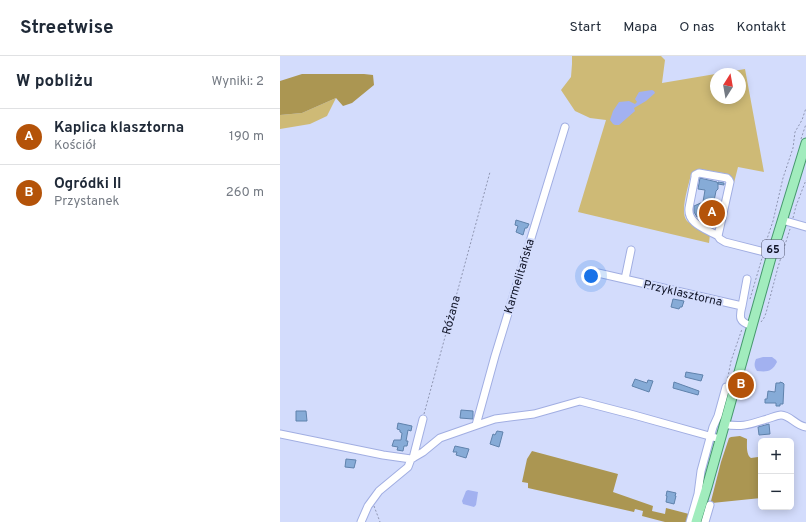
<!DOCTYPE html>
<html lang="pl">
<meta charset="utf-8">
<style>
:root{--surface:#fff;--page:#f2f2f3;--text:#1f2937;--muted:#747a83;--line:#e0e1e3;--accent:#b45309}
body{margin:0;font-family:Overpass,sans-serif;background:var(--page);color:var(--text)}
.controls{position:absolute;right:12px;bottom:12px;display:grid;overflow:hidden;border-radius:6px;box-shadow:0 2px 10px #0003}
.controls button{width:36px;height:36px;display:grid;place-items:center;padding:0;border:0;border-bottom:1px solid var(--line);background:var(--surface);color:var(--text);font:20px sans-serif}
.compass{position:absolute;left:430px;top:12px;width:36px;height:36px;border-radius:50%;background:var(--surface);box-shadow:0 2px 10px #0003;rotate:11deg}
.you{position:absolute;left:311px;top:220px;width:14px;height:14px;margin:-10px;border:3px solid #fff;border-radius:50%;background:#1a73e8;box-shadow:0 0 0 6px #1a73e833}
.badge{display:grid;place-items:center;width:26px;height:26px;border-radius:50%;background:var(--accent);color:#fff;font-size:13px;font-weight:700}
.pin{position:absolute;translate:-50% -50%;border:2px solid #fff;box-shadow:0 1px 4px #0006}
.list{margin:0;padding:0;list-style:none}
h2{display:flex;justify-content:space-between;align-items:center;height:52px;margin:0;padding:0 16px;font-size:17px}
h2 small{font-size:13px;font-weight:400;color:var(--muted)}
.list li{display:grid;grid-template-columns:26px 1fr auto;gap:12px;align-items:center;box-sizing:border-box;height:56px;padding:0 16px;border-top:1px solid var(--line)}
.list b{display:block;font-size:15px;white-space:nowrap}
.list p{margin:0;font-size:13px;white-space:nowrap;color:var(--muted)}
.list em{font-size:13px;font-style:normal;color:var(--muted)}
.map{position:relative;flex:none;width:526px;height:466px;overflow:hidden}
header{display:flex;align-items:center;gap:24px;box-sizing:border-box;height:56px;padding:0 20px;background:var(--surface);border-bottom:1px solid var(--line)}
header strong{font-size:19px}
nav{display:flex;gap:22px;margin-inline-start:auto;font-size:14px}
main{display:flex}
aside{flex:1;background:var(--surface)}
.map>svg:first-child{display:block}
</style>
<header>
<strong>Streetwise</strong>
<nav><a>Start</a><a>Mapa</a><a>O nas</a><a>Kontakt</a></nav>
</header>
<main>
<aside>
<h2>W pobliżu<small>Wyniki: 2</small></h2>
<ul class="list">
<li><span class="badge">A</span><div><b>Kaplica klasztorna</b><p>Kościół</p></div><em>190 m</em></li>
<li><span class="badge">B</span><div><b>Ogródki II</b><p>Przystanek</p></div><em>260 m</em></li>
</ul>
</aside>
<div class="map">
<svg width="526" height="466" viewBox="0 0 526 466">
<rect width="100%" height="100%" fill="#d3dcfc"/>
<path fill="#ceba76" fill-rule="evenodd" d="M292,0H381L385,4L382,27L465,13L484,116L458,111L454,127L451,121L448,118L420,113L417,114L411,118C409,129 399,156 407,165C411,169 424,175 430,178L429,187L298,156L326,64L310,62L295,55L281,34L291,21L292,8ZM436,18H460V42H436Z
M56,42L47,60L30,68L0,73V59L22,57Z"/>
<path fill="#ab9652" d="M22,18H84L93,19L94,29L72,47L63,50L56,42L22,57L0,59V25Z
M460,380L467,383C467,390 466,398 471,402L478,401L481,398V442L432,447L431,445L441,406L449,382L451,381Z
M252,395L338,418L333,436L373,450L372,455L385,458L386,452L409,458L407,466H385L362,460L363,455L355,453L354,456L248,432V427L242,426L247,403Z"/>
<path fill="#a2b1f0" d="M372,34L374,35L375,37L366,45L354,52L355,55L339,69H335L333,68L330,64L333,55L339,46L349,45L355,48L357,46L355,43L359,36Z
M483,301H492L496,304L497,306C492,316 487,316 477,315C474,311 474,308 476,303Z
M188,434L198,436L196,449L194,451L183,448L182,445L186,435Z"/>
<path fill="#86abd7" stroke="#5f82ac" d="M420,122L437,126L438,128V126L444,127V129L438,128V133L436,135L433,150L437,157L436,160L434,161H430L427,155L417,161L414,156V150L423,146L425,134L418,133Z
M236,164L249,168L247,172H245L243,179L236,176L238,170L235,169Z
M393,243L404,245L402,251H400L399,253L391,251Z
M406,316L423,319L421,325L405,321Z
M355,323L367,327L368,324L373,325L369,336L352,330Z
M394,326L419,335L418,339L393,332Z
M500,326L503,327L504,328L503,348H500V350H496V347H485V343H487L488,335L495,336L496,327H500Z
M181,354L193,355V363L180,362Z
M16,355H26L27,365H16Z
M118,367L132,370L131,375L128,374L126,385H128L127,390H124L123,395L117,394L118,391L112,390L114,384H121L122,377L120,376V374L117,373Z
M489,368L490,378L479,379L478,371Z
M217,375L223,376L219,391L210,388L213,378L215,379Z
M175,390L189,393L186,402L176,399L177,396H173Z
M66,403L76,404L74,412L65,411Z
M387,435L396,437L395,440H396L394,448L386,446L387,440H386Z"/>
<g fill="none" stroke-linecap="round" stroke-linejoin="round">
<defs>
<path id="minor" d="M502,164L526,171
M438,180C427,173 407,168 409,152L415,121V119L419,117L447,122L449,124L450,126L438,180L440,183L445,186L492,198
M318,217L462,250C459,262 459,266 472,270
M345,223L351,194
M462,250L467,223
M444,368C461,372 471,368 487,363C491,362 497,359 501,359C510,359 516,370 526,371
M196,369L215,300L285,71
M0,378L103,399L131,403L143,396L160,382L203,367L215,363L254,358L300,345L354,359L440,383
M133,402L143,363
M81,466L88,450L99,435L128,411L131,403
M410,466L418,438L421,415L433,371L438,360L446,331
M425,466L430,449"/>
<path id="major" d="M416,466L427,431L492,198L526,87"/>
</defs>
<use href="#minor" stroke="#a1aee2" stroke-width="9"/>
<use href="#major" stroke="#46996d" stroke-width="11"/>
<path stroke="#8f96b2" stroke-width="1" stroke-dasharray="2 2" stroke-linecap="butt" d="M521,83L526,68
M513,162L516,150L526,124
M485,189L493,165L503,122L513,92L515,76L522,64L526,52
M470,243L482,202
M481,266L484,262L486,257L498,211L510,173
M447,326L451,305L462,273
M461,337C464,331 467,325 466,318
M144,358L210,116
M94,450L100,466"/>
<use href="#minor" stroke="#fff" stroke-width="7"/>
<use href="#major" stroke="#a1ecbd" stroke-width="9"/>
</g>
<g text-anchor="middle" stroke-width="4" stroke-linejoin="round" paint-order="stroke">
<rect fill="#d3dcfc" stroke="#4c5168" stroke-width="1" x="482" y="184" width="22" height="18" rx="3"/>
<g font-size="11" font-weight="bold" fill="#121629">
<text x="493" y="197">65</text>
</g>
<g font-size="12" fill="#121629" stroke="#d3dcfc">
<text transform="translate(239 220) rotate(-73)" y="4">Karmelitańska</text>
<text transform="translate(403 237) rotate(13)" y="4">Przyklasztorna</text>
<text transform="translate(171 259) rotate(-75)" y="4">Różana</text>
</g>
</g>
</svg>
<div class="controls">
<button>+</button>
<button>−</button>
</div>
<svg class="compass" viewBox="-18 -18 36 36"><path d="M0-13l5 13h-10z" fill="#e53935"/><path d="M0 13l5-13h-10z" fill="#747a83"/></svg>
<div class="you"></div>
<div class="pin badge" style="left:432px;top:157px">A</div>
<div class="pin badge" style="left:461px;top:329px">B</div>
</div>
</main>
